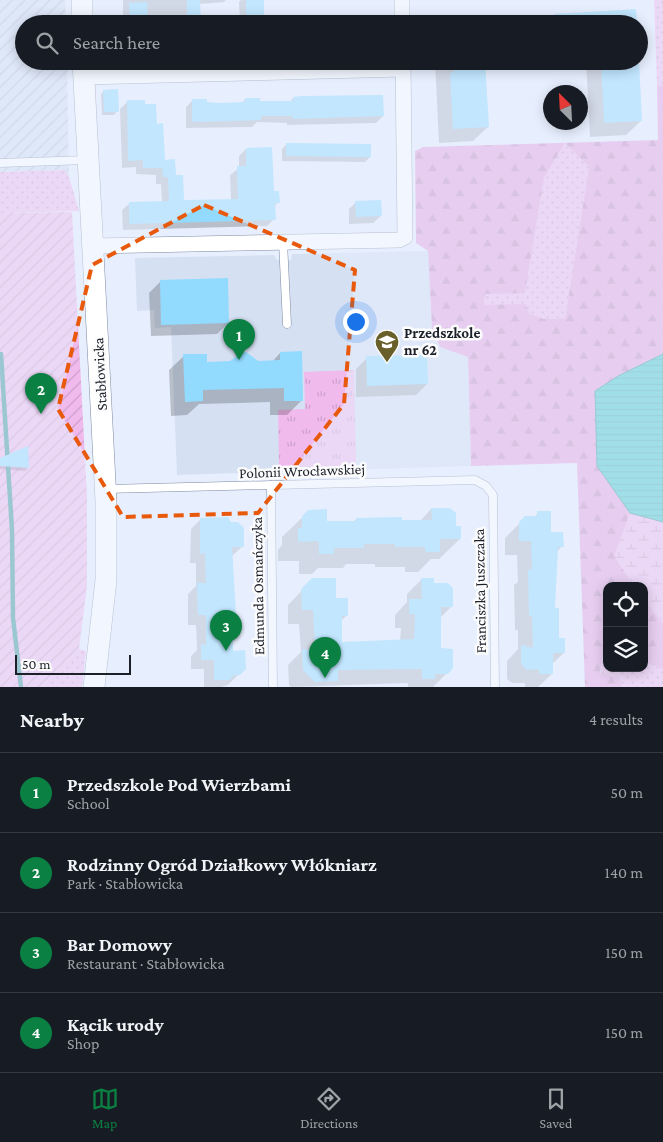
<!DOCTYPE html>
<meta charset="utf-8">
<style>
:root{--surface:#171b24;--page:#20242c;--text:#f1f3f6;--muted:#9ea1a6;--line:#363941;--accent:#0b8043}
body{margin:0;font-family:"Crimson Pro",serif;background:var(--page);color:var(--text)}
.controls{position:absolute;right:15px;bottom:15px;display:grid;overflow:hidden;border-radius:10px;box-shadow:0 2px 12px #0003}
.controls button{width:45px;height:45px;display:grid;place-items:center;padding:0;border:0;border-bottom:1px solid var(--line);background:var(--surface);color:var(--text);font:25px sans-serif}
.compass{position:absolute;left:543px;top:85px;width:45px;height:45px;border-radius:50%;background:var(--surface);box-shadow:0 2px 12px #0003;rotate:336deg}
.scale{position:absolute;left:15px;bottom:12px;width:116px;box-sizing:border-box;padding-left:5px;border:2px solid #1b2029;border-top:0;font-size:14px;line-height:18px;white-space:nowrap;color:#1b2029;-webkit-text-stroke:4px #fcfcfc;paint-order:stroke}
.you{position:absolute;left:355px;top:321px;width:18px;height:18px;margin:-12px;border:4px solid #fff;border-radius:50%;background:#1a73e8;box-shadow:0 0 0 8px #1a73e833}
.badge{display:grid;place-items:center;width:32px;height:32px;border-radius:50%;background:var(--accent);color:#fff;font-size:16px;font-weight:700}
.pin{position:absolute;translate:-50% -41px;filter:drop-shadow(0 1px 2px #0008)}
.pin::after{content:'';position:absolute;top:26px;width:18px;height:15px;background:inherit;clip-path:polygon(0 0,100% 0,50% 100%)}
.list{margin:0;padding:0;list-style:none}
h2{display:flex;justify-content:space-between;align-items:center;height:65px;margin:0;padding:0 20px;font-size:21px}
h2 small{font-size:16px;font-weight:400;color:var(--muted)}
.list li{display:grid;grid-template-columns:32px 1fr auto;gap:15px;align-items:center;box-sizing:border-box;height:80px;padding:0 20px;border-top:1px solid var(--line)}
.list b{display:block;font-size:19px;white-space:nowrap}
.list p{margin:0;font-size:16px;white-space:nowrap;color:var(--muted)}
.list em{font-size:16px;font-style:normal;color:var(--muted)}
.icon{flex:none;width:28px;height:28px;fill:none;stroke:currentColor;stroke-width:2;stroke-linecap:round;stroke-linejoin:round}
.map{position:relative;flex:none;width:663px;height:687px;overflow:hidden}
.search{position:absolute;background:var(--surface);box-shadow:0 2px 12px #0003;left:15px;right:15px;top:15px;height:55px;display:flex;align-items:center;gap:12px;box-sizing:border-box;padding:0 18px;border-radius:28px;color:var(--muted);font-size:19px}
.sheet{height:385px;background:var(--surface)}
nav{display:flex;justify-content:space-around;align-items:center;box-sizing:border-box;height:70px;border-top:1px solid var(--line);background:var(--surface);font-size:14px;color:var(--muted)}
nav a{display:grid;justify-items:center;gap:2px}
nav .on{color:var(--accent)}
.map>svg:first-child{display:block}
</style>
<div class="map">
<svg width="663" height="687" viewBox="0 0 663 687">
<defs>
<pattern id="industrial-furrows" width="10" height="10" patternUnits="userSpaceOnUse" patternTransform="scale(1.25)"><rect width="10" height="10" fill="#d5e0f3"/><path d="M-1 1l2-2M0 10L10 0M9 11l2-2" fill="none" stroke="#b6c0d0"/></pattern>
<pattern id="grass-dots" width="8" height="8" patternUnits="userSpaceOnUse" patternTransform="scale(1.25)"><rect width="8" height="8" fill="#f0baed"/><path d="M2 2h.1M6 6h.1" fill="none" stroke="#cda0cb" stroke-width="1.8" stroke-linecap="round"/></pattern>
<pattern id="forest-firs" width="22" height="20" patternUnits="userSpaceOnUse" patternTransform="scale(1.25)"><rect width="22" height="20" fill="#e7a6e3"/><path d="M5 1l3.5 6h-7zM16 11l3.5 6h-7z" fill="#c68fc3"/></pattern>
<pattern id="wetland-marsh" width="20" height="14" patternUnits="userSpaceOnUse" patternTransform="scale(1.25)"><rect width="20" height="14" fill="#f0baed"/><path d="M1 5h8M5 5V1M11 12h8M15 12V8" fill="none" stroke="#cda0cb"/></pattern>
<pattern id="park-tufts" width="24" height="20" patternUnits="userSpaceOnUse" patternTransform="scale(1.25)"><rect width="24" height="20" fill="#f0baed"/><path d="M3 7l-1-3M5 7V3M7 7l1-3M15 17l-1-3M17 17v-4M19 17l1-3" fill="none" stroke="#cda0cb"/></pattern>
<pattern id="garden-furrows" width="10" height="10" patternUnits="userSpaceOnUse" patternTransform="scale(1.25)"><rect width="10" height="10" fill="#f0baed"/><path d="M-1 1l2-2M0 10L10 0M9 11l2-2" fill="none" stroke="#cda0cb"/></pattern>
<pattern id="water-rules" width="6" height="5" patternUnits="userSpaceOnUse" patternTransform="scale(1.25)"><rect width="6" height="5" fill="#4dcccf"/><path d="M0 2.5h6" fill="none" stroke="#43afb2"/></pattern>
</defs>
<rect width="100%" height="100%" fill="#e7effe"/>
<path fill="#d5e0f3" d="M428,251L432,329L440,347L468,357L471,466L177,475L171,327L155,328L154,310L137,311L135,258L274,255L277,260H291L292,254Z"/>
<path fill="url(#industrial-furrows)" d="M0,0H65L66,24H24V61H67L69,177L65,170L0,172Z"/>
<path fill="url(#grass-dots)" d="M654,0H663V85L657,86Z
M565,143L589,167L565,318L544,319L529,313L484,305L485,294L525,292L544,178Z
M65,170L69,177L79,211L0,213V172Z
M604,648L607,649V668H644V662L663,669V687H622L620,678L600,674Z
M79,649L86,651L82,687H40Z"/>
<path fill="url(#forest-firs)" fill-rule="evenodd" d="M663,85V354L595,391L597,466L630,513L615,556L634,586H607V649L604,648L600,673L620,678L622,687H585L577,463L471,466L468,357L440,347L432,329L428,251L416,243L415,151L423,147L658,140L657,86ZM565,143L589,167L565,318L544,319L529,313L525,304L484,305L485,294L525,293L544,178Z
M644,599L663,623V669L644,662Z"/>
<path fill="url(#wetland-marsh)" d="M630,513L663,522V623L644,599V586H634L614,556Z"/>
<path fill="url(#park-tufts)" d="M354,370L356,466L279,468L278,410L305,409L304,372Z"/>
<path fill="url(#garden-furrows)" d="M72,212L87,496V586L79,649L40,687H0V213Z"/>
<path fill="url(#water-rules)" stroke="#3e989d" d="M663,354V522L630,513L597,466L595,391L618,376Z"/>
<path fill="#0003" d="M123,0H226L224,2L199,4L200,24H121L123,21Z
M241,0H263V24H240L239,2Z
M363,17V19H373V23L376,24H304L314,19Z
M488,17V24H443L448,19Z
M119,61H130L119,63Z
M435,61H484L488,127L473,141L439,143Z
M514,61H537L514,64Z
M586,61H637L641,121L626,135L590,137Z
M104,91L117,111L114,115H102L101,94Z
M293,98L383,116L376,123L287,125V123L257,122L252,127L186,128V107L193,100L206,104L241,103L246,99L259,103L290,102Z
M127,102L144,105L155,125L164,161L175,176L183,202L231,200L230,175L239,168V156L246,149L278,202L274,207V219L267,226L123,230L122,210L130,203L162,202L161,184H156V175L136,174V167L122,168L120,109Z
M287,144L370,157L365,162L282,161V149Z
M356,202L381,216L373,223L349,224V209Z
M160,282L228,323L217,334L151,336L149,293Z
M280,353L302,400L287,415H270V402L199,404L187,415L171,416L169,370L184,356L206,364L272,362Z
M367,358L427,384L416,395L356,397V369Z
M0,459L28,468L25,471L0,469Z
M431,509L455,527L460,539L439,559H431L418,572H405V567H375V564H346L343,568H318L312,574H299V561H278V550L282,545V537L309,511L326,522H353L356,519L420,521Z
M538,513L550,533L562,546L557,552L554,609L558,639L564,653L551,665L552,674L538,687H525V683H512L507,679V661L518,649V630H515L514,585L518,582L517,555H505V538L525,518H533Z
M201,519L243,546L232,556L235,614L231,618L232,652L244,669L228,685L221,687H204V669H191V656L197,650L196,625H188V594L196,586V563H190L191,529Z
M313,579L335,599L347,615L341,621V643L400,641L401,628H395V615L407,602V594L422,579L433,584L452,606L440,618V650L452,668L433,687H408V683L291,687L289,685L288,665L301,652L299,624H288V605Z"/>
<g fill="none" stroke-linecap="round" stroke-linejoin="round">
<path stroke="#3e989d" stroke-width="4.5" d="M1,354L12,530L13,618L21,687"/>
</g>
<path fill="#92dbff" d="M187,0H200L201,24H187Z
M246,0H264V22L246,23Z
M147,2L148,24H130L129,3Z
M636,9L637,24H555L554,14Z
M453,61H485L489,127L453,129L450,73L454,72Z
M601,61H639L642,121L604,123Z
M118,89L119,112H104L103,90Z
M383,95L384,116L293,119V116H261V120L193,122L192,118V99H207V102L219,103L245,102V98H260V101H293V97L302,96Z
M127,100H145V104H156L157,124L163,123L165,160L175,159L176,175H183L184,200L238,199L237,166H246V148L272,147L274,191H279L280,203H275L276,220L129,224V202L169,201L168,177H163L162,168H143V160L128,161Z
M286,143L371,144V157L286,156Z
M381,200L382,216L356,217L355,201Z
M228,278L229,323L161,325L160,280Z
M302,351L303,401H284V388L203,390V401L185,402L183,354H207V362L230,361L241,353L246,352L258,361L280,360V352Z
M427,355L428,384L367,386L366,356Z
M28,446L29,468L0,466V458Z
M431,508H450L456,513V526H461V539H440V552H425V547H395V544H364V548H334V554H319V541L298,542V528H302V516L308,510L327,509V521H356V518L402,517V520H432Z
M537,511H551V532H563L564,547H558L555,608H559V638H565V653H553V674H539V669L527,670L521,664V645L533,648L532,616H529L528,570L532,569L531,541H519V522L525,516H537Z
M228,517L231,522H238L244,528V547H232L236,615H233V651L245,650L246,669L240,675H234L230,680H214V660H201V644L206,645V615H198L197,583H206L205,553L200,554V518Z
M312,578H336V598H348V616H342V642L414,639L415,614H409V599H422L421,578H434V583H448L453,588V607H441V648L453,649V668L448,674H435V679H422V669L338,670V681L315,682L303,670L302,649L314,650L315,648L313,610H302L301,589Z"/>
<g fill="none" stroke-linecap="round" stroke-linejoin="round">
<defs>
<path id="lane" d="M0,163L86,160
M283,242L287,324
M271,485L273,687
M106,489L475,480L486,486L493,495L495,687"/>
<path id="street" d="M402,0V24
M84,77L403,69
M93,246L399,240L405,237L403,61"/>
<path id="secondary" d="M82,0V24
M83,61L106,501V580L94,687"/>
</defs>
<use href="#lane" stroke="#7e8ba2" stroke-width="9"/>
<use href="#street" stroke="#7e8ba2" stroke-width="16"/>
<use href="#secondary" stroke="#7e8ba2" stroke-width="22"/>
<use href="#lane" stroke="#fff" stroke-width="8"/>
<use href="#street" stroke="#fff" stroke-width="15"/>
<use href="#secondary" stroke="#fff" stroke-width="21"/>
</g>
<path d="M0 0H663V687H0ZM204,205L355,270L344,404L258,513L123,517L58,409L92,265Z" fill="#e7effe" fill-opacity=".55" fill-rule="evenodd"/>
<path fill="none" stroke="#e8590c" stroke-width="4" stroke-dasharray="10 6" stroke-linejoin="round" d="M204,205L355,270L344,404L258,513L123,517L58,409L92,265Z"/>
<defs>
<symbol id="school-pin" viewBox="-11 -11 22 30"><path d="M0 17L-7.5 6A9.5 9.5 0 1 1 7.5 6Z" fill="#695f2b" stroke="#fcfcfc"/><path d="M0-5L7-2L0 1L-7-2ZM-4 1L0 2.5L4 1V4Q0 6-4 4Z" fill="#fff"/></symbol>
</defs>
<g fill-rule="evenodd">
<use href="#school-pin" x="373" y="328" width="28" height="38"/>
</g>
<g text-anchor="middle" stroke-width="5" stroke-linejoin="round" paint-order="stroke">
<g font-size="15" font-weight="bold" fill="#1b2029" stroke="#fcfcfc" text-anchor="start">
<text x="404" y="338">Przedszkole<tspan x="404" dy="17">nr 62</tspan></text>
</g>
<g font-size="15" fill="#1b2029" stroke="#fcfcfc">
<text transform="translate(100 374) rotate(-93)" y="5">Stabłowicka</text>
<text transform="translate(302 471) rotate(-2)" y="5">Polonii Wrocławskiej</text>
<text transform="translate(258 586) rotate(-91)" y="5">Edmunda Osmańczyka</text>
<text transform="translate(480 591) rotate(-91)" y="5">Franciszka Juszczaka</text>
</g>
</g>
</svg>
<div class="controls">
<button><svg class="icon" aria-label="locate" viewBox="0 0 24 24"><circle cx="12" cy="12" r="6"/><path d="M12 2v4M12 18v4M2 12h4M18 12h4"/></svg></button>
<button><svg class="icon" aria-label="layers" viewBox="0 0 24 24"><path d="M12 4l9 5-9 5-9-5zM3 14l9 5 9-5"/></svg></button>
</div>
<svg class="compass" viewBox="-18 -18 36 36"><path d="M0-13l5 13h-10z" fill="#e53935"/><path d="M0 13l5-13h-10z" fill="#9ea1a6"/></svg>
<div class="scale">50 m</div>
<div class="you"></div>
<div class="pin badge" style="left:239px;top:360px">1</div>
<div class="pin badge" style="left:41px;top:414px">2</div>
<div class="pin badge" style="left:226px;top:651px">3</div>
<div class="pin badge" style="left:325px;top:678px">4</div>
<div class="search"><svg class="icon" aria-label="search" viewBox="0 0 24 24"><circle cx="10" cy="10" r="6"/><path d="M15 15l6 6"/></svg>Search here</div>
</div>
<section class="sheet">
<h2>Nearby<small>4 results</small></h2>
<ul class="list">
<li><span class="badge">1</span><div><b>Przedszkole Pod Wierzbami</b><p>School</p></div><em>50 m</em></li>
<li><span class="badge">2</span><div><b>Rodzinny Ogród Działkowy Włókniarz</b><p>Park · Stabłowicka</p></div><em>140 m</em></li>
<li><span class="badge">3</span><div><b>Bar Domowy</b><p>Restaurant · Stabłowicka</p></div><em>150 m</em></li>
<li><span class="badge">4</span><div><b>Kącik urody</b><p>Shop</p></div><em>150 m</em></li>
</ul>
</section>
<nav>
<a class="on"><svg class="icon" aria-label="map" viewBox="0 0 24 24"><path d="M3 6l6-2 6 2 6-2v14l-6 2-6-2-6 2zM9 4v14M15 6v14"/></svg>Map</a>
<a><svg class="icon" aria-label="directions" viewBox="0 0 24 24"><path d="M12 3l9 9-9 9-9-9zM9 14v-3h6M13 9l2 2-2 2"/></svg>Directions</a>
<a><svg class="icon" aria-label="saved" viewBox="0 0 24 24"><path d="M7 4h10v16l-5-4-5 4z"/></svg>Saved</a>
</nav>
